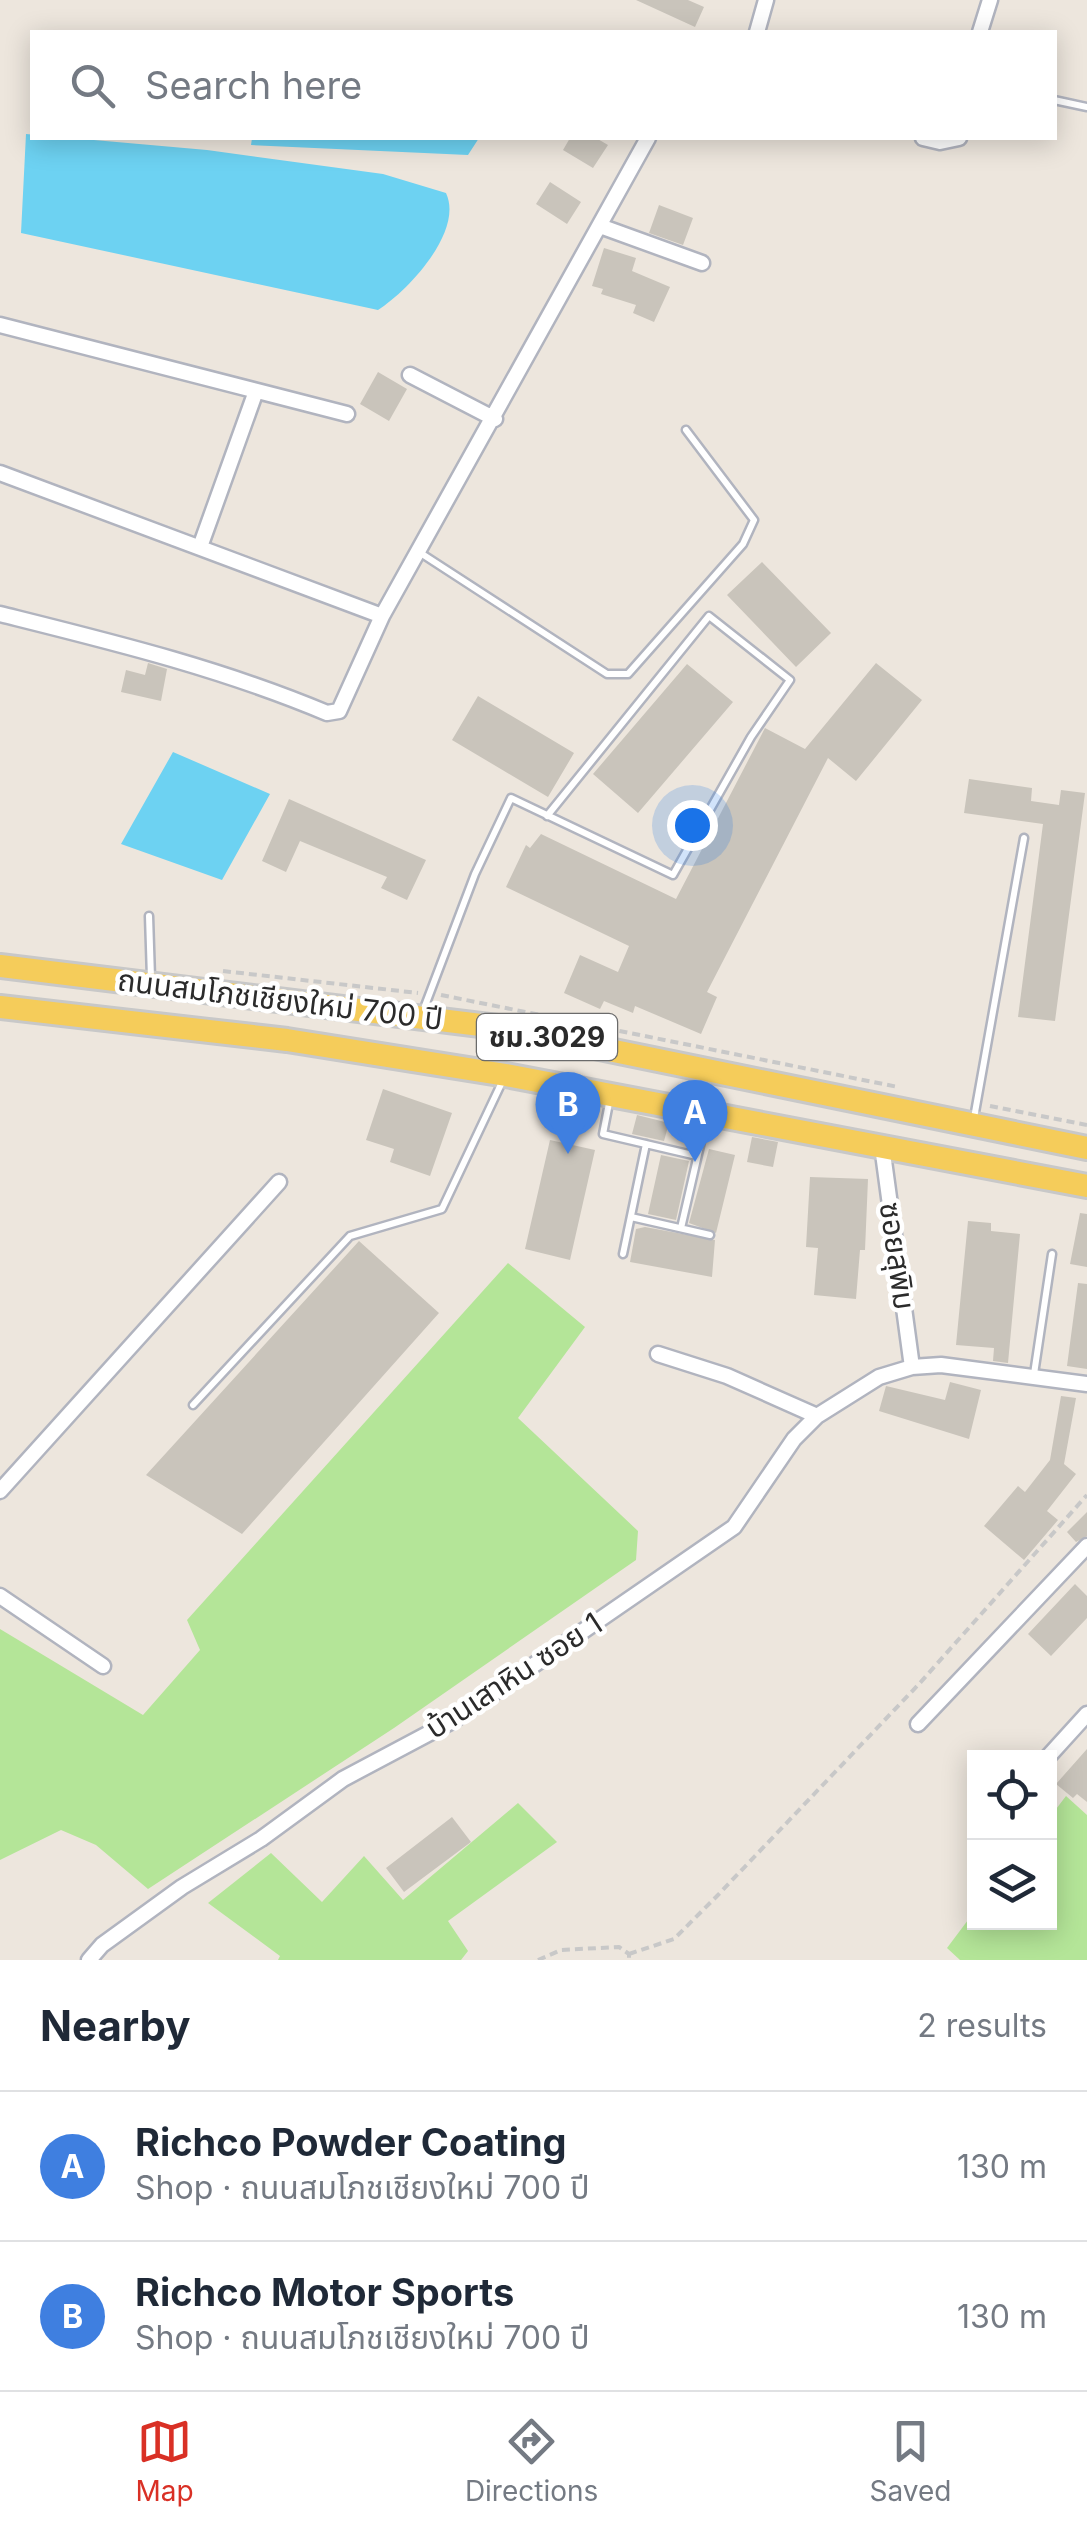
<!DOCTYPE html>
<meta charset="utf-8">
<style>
:root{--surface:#fff;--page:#f2f2f3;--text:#1f2937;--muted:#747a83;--line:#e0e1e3;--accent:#d93025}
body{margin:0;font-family:Inter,"Noto Sans Thai",sans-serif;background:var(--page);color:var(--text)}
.controls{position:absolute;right:30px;bottom:30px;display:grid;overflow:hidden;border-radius:0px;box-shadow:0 5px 25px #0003}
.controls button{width:90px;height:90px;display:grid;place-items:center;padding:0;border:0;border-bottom:2px solid var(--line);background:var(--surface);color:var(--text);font:50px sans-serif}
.you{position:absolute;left:692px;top:825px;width:35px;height:35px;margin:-25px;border:8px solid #fff;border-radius:50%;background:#1a73e8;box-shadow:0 0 0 15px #1a73e833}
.badge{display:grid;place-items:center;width:65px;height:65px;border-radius:50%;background:var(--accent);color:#fff;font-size:32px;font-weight:700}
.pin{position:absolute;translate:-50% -82px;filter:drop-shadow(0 2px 5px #0008)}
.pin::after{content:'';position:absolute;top:52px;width:35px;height:30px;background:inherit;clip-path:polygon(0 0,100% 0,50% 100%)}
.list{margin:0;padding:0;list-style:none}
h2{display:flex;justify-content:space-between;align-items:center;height:130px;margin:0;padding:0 40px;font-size:42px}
h2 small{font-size:32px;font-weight:400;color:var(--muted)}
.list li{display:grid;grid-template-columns:65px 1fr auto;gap:30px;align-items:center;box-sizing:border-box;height:150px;padding:0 40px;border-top:2px solid var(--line)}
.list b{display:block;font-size:38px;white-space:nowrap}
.list p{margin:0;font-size:32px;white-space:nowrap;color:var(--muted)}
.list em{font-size:32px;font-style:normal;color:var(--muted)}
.icon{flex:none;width:55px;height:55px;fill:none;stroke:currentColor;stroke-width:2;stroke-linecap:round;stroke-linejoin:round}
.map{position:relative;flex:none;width:1087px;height:1960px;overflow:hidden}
.search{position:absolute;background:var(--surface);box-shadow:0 5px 25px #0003;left:30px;right:30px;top:30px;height:110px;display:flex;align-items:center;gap:25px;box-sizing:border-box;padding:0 35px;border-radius:0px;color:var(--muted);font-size:38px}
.sheet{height:430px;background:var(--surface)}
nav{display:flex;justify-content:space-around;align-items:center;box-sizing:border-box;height:140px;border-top:2px solid var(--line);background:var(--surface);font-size:28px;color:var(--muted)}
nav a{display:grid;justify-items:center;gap:5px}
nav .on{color:var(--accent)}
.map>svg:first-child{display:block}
</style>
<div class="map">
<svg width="1087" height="1960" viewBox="0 0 1087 1960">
<rect width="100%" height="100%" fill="#ede6dd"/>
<path fill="#b4e598" d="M508,1263L585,1327L518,1418L638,1531L636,1560L394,1728L148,1889L96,1845L61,1830L0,1860V1629L143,1715L200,1650L187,1620Z
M1066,1796L1087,1815V1960H960L947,1948L974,1912V1922H1050V1817Z
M518,1803L557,1842L448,1921L468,1951L461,1960H278L280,1956L208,1903L271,1853L322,1902L364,1856L403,1900Z"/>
<path fill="#6dd2f2" d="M26,134L207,150L383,174L446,193C464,231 408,291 378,310L21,233Z
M252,138H479L468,155L251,145Z
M173,752L270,794L222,880L121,844Z"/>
<path fill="#c9c4bb" d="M636,0H688L704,7L695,27Z
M570,138H596L608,145L593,168L563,150Z
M550,182L581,202L567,224L536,204Z
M659,205L693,218L683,245L649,233Z
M604,248L636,258L632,271L670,287L654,322L633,313L636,305L601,294L603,289L592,286Z
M378,372L407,389L389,421L360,404Z
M762,562L831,633L796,667L727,595Z
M148,663L167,669L161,701L121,692L126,670L145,675Z
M876,663L922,700L856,781L828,758L707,992L717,997L701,1034L635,1006L633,1013L604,1001L600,1009L564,993L580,955L618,972L629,946L506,887L526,845L530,848L541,834L676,899L765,728L805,749Z
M687,664L733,702L638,813L593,774Z
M478,696L574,753L548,797L452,740Z
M969,779L1032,788L1031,801L1059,805L1061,790L1085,793L1055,1021L1018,1017L1043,824L964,813Z
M289,799L426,860L407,900L381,888L387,877L300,841L286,872L262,861Z
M383,1089L452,1113L430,1176L390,1162L394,1149L366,1140Z
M637,1115L669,1123L664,1141L632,1134Z
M752,1137L778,1142L773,1167L747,1162Z
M550,1140L595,1150L570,1260L525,1249Z
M709,1149L735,1155L716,1233L689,1223Z
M661,1155L689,1161L676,1220L648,1214Z
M810,1177L868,1179L865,1250H860L856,1299L814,1295L818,1248L806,1247Z
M1080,1213L1087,1214V1267L1070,1264Z
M968,1221L991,1223V1231L1020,1234L1008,1363L993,1361L994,1348L956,1345Z
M645,1227L715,1240L712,1277L630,1262L636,1229Z
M359,1241L439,1313L242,1534L146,1475Z
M1078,1283L1087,1284V1369L1067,1366Z
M950,1382L981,1390L969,1439L879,1411L886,1386L945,1400Z
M1061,1396L1076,1398L1064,1464L1076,1474L1047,1511L1058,1520L1024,1560L984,1526L1018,1486L1025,1492L1050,1460Z
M1087,1512V1536L1076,1542L1067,1532Z
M1075,1584L1087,1596V1618L1051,1656L1028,1634Z
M1087,1749V1802L1077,1794L1073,1798L1056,1784Z
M452,1817L471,1842L404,1892L386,1868Z"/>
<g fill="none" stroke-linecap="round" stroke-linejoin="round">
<defs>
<path id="lane" d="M1054,100L1087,107
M419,552L607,674H628L743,544L754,520L686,430
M149,916L151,978
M423,1011L475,874L511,798L673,875L751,737L790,680L709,616L547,816
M610,1098L603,1134L697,1156
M974,1118L1024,838
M631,1217L710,1235
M681,1228L706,1120
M623,1254L646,1144
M1034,1374L1052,1254
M193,1405L350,1236L442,1209L503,1080"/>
<path id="street" d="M757,32L766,0
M980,32L990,0
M923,138L940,142L959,138
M600,226L702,263
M0,325L347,414
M410,375L495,419
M0,473L382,616
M200,547L256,391
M0,614C112,642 220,668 327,713L339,711L382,616L648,138
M882,1146L912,1367
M658,1354L727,1376L817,1416
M0,1491L279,1182
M0,1596L103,1666
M918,1724L1087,1546
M1047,1758L1087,1714
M89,1960L102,1945L182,1887L261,1839L343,1779L454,1720L734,1527L794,1439L817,1416L879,1377L912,1367L941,1365L1087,1384"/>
<path id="primary" d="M0,966L497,1027L1087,1148
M0,1007L287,1040L506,1075L1087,1186"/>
</defs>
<use href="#lane" stroke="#b1b4bf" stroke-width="11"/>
<use href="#street" stroke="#b1b4bf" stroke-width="19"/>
<use href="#primary" stroke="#c8c8c8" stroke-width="28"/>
<path stroke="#c8c8c8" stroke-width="4" stroke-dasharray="8 5" stroke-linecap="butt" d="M223,971L418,993
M441,995L898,1087
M990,1106L1087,1125
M629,1954L674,1939L716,1897L919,1684L1087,1495
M538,1960L561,1950L619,1947L629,1954V1960"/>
<use href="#lane" stroke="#fff" stroke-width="6"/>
<use href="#street" stroke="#fff" stroke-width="14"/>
<use href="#primary" stroke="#f5cc5a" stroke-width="22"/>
</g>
<g text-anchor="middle" stroke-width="9" stroke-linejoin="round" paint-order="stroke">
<rect fill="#fff" stroke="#6b6b6b" stroke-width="2.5" x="477" y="1014" width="140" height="46" rx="8"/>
<g font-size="28" font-weight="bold" fill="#2b2b2b">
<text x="547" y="1047">ชม.3029</text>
</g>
<g font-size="30" fill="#2b2b2b" stroke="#fff">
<text transform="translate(280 1000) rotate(7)" y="10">ถนนสมโภชเชียงใหม่ 700 ปี</text>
<text transform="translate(897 1256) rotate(82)" y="10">ซอยสุพิม</text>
<text transform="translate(514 1676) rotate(-33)" y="10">บ้านเสาหิน ซอย 1</text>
</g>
</g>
</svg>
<div class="controls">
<button><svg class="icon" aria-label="locate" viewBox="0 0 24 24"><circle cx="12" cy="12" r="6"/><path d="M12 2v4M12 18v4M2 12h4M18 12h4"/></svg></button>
<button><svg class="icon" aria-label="layers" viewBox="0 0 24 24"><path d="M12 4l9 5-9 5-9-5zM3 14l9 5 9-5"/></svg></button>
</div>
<div class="you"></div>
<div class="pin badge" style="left:695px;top:1162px;background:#3f7fe0">A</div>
<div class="pin badge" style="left:568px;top:1154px;background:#3f7fe0">B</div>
<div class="search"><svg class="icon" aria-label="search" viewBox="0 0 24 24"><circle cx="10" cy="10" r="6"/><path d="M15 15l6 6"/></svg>Search here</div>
</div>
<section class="sheet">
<h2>Nearby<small>2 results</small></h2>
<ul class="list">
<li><span class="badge" style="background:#3f7fe0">A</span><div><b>Richco Powder Coating</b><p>Shop · ถนนสมโภชเชียงใหม่ 700 ปี</p></div><em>130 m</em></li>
<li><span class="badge" style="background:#3f7fe0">B</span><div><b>Richco Motor Sports</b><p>Shop · ถนนสมโภชเชียงใหม่ 700 ปี</p></div><em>130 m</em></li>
</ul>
</section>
<nav>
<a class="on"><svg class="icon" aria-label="map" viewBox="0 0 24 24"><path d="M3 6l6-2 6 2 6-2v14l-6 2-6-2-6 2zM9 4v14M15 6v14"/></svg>Map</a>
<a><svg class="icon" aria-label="directions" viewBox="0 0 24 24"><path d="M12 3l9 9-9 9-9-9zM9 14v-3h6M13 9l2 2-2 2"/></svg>Directions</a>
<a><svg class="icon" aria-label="saved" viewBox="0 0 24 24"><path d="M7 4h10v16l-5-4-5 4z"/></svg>Saved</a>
</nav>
